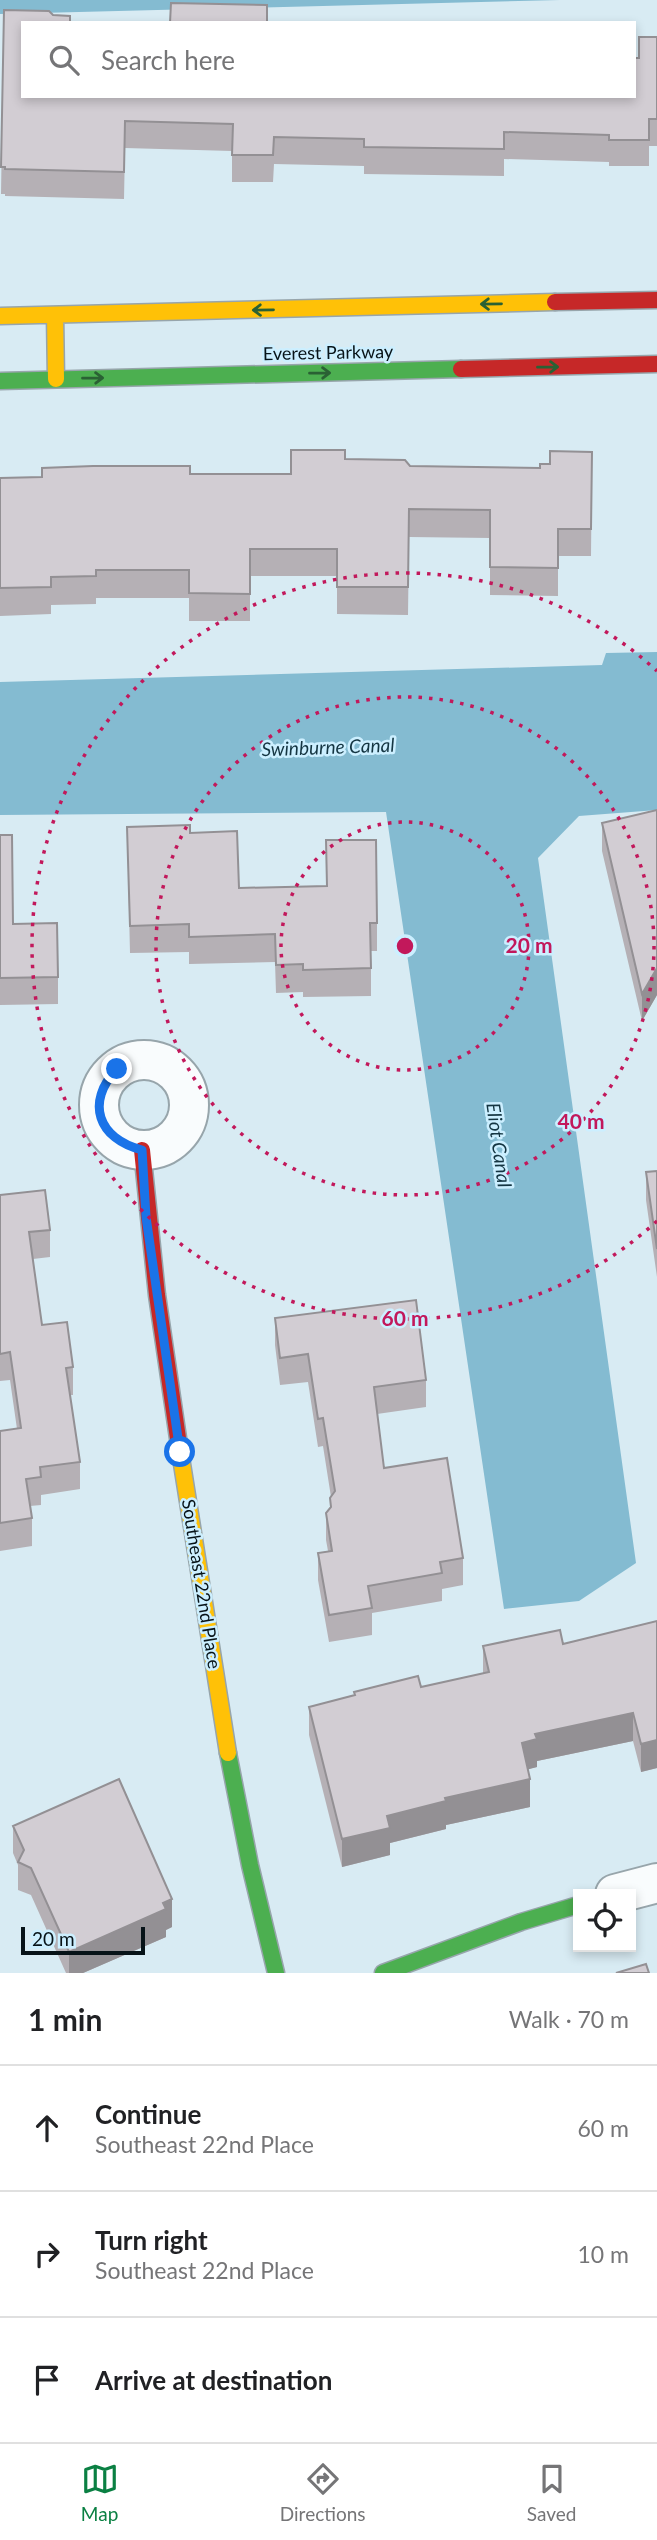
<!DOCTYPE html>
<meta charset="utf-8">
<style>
:root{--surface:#fff;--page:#f6f6f6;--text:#202124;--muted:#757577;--line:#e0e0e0;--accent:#0b8043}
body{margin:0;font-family:Lato,sans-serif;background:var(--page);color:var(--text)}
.controls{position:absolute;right:21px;bottom:21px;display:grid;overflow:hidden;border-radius:0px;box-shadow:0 4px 10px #0003}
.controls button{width:63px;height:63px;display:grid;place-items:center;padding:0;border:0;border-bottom:2px solid var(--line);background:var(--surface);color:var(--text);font:35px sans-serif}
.scale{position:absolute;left:21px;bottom:18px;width:124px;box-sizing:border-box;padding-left:7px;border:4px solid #071318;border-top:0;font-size:19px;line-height:24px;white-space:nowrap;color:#071318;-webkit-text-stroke:5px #ccefff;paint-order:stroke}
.stop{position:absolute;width:21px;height:21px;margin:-16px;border:5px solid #1a73e8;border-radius:50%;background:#fff}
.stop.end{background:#1a73e8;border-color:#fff;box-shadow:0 2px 7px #0008}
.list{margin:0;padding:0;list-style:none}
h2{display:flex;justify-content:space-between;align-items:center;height:91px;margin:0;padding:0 28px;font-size:30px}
h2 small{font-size:23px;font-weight:400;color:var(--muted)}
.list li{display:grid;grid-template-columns:46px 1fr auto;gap:21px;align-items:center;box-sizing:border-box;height:126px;padding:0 28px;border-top:2px solid var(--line)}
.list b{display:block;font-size:26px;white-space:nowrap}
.list p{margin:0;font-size:23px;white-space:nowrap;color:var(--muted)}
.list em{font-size:23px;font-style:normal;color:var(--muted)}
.icon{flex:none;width:38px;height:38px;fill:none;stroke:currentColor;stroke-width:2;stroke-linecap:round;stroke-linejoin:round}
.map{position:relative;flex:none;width:657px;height:1973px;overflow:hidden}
.search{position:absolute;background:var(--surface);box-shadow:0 4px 10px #0003;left:21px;right:21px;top:21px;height:77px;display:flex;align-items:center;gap:18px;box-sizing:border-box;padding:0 24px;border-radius:0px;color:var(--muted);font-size:26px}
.sheet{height:469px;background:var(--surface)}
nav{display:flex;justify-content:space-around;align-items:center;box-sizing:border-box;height:98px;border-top:2px solid var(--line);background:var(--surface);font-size:19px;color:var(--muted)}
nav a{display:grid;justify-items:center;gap:4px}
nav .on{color:var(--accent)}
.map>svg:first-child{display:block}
</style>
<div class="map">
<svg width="657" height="1973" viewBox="0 0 657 1973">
<rect width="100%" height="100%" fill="#d8ebf3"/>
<path fill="#84bbd1" d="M0,0H560L0,14Z
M657,652V810L579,816L538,858L636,1563L579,1601L504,1609L386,812L0,815V682L602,665L606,653Z"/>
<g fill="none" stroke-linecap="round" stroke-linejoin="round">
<defs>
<path id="street" d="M99 1105a45 45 0 1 1 90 0a45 45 0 1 1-90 0Z
M615,1894L657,1883"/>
<path id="fast" d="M0,381L461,369
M228,1753L250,1865L276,1973
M383,1973L521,1922L578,1905"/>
<path id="slow" d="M55,315L56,379
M0,316L555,302
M179,1445L228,1753"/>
<path id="jam" d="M555,302L657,300
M461,369L657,364
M142,1150L157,1295L179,1445"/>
</defs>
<use href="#street" stroke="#97a5ab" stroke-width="42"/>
<use href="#fast" stroke="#97a5ab" stroke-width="19"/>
<use href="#slow" stroke="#97a5ab" stroke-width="19"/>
<use href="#jam" stroke="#97a5ab" stroke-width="19"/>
<use href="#street" stroke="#f9fcfd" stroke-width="38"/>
<use href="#fast" stroke="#4caf50" stroke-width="16"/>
<use href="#slow" stroke="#ffc107" stroke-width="16"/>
<use href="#jam" stroke="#c62828" stroke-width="16"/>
</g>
<path fill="#b5b0b5" d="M4,10L49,11L53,15L70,16V23H23V96H634V58H639V37H657V146H649V166H609V162L504,159V176L364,174V166L274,164L273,182H232V151L125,148L124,199L5,196V194H1Z
M592,452L591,556H558V596L490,595V538L409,537L408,615L337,614V576H250V621H189V598H96V604L51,605V614L0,616V478L190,474H291L345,459L410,466L540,468Z
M657,810V995L642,1021L602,851V823Z
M127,827L190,833L239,888L327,886L326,840L377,923V951H371V996L303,997V992L276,993L275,962L189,964V952L130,953Z
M0,835L13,924L58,977V1004L0,1005Z
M657,1171V1277L646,1200V1172Z
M0,1195L50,1230V1257L33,1259L42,1325L73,1367V1395H70L80,1462V1489L41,1495V1505L30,1506L32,1518V1546L0,1551V1431L17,1429L10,1380L0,1381Z
M275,1318L426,1380V1407L377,1414L384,1468L463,1558V1585L442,1589V1601L372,1613V1635L329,1642L318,1580V1553L328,1551L326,1540V1513L330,1509V1498L331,1497L323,1446L318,1447L308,1382L280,1385L275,1345Z
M657,1621V1768L641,1772L633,1741L537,1761V1767L528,1769L530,1807L446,1825V1829L390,1843V1855L342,1867L309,1735V1707L354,1696V1692L421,1687L483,1673V1646L563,1644Z
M13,1826L172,1927L166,1930V1937L83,1973H66L31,1895L18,1890V1865L13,1853Z"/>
<path fill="#939094" d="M657,968V995L642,1021V994Z
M633,1713V1741L537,1761V1767L522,1771V1743L535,1734Z
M657,1740V1768L641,1772V1744Z
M530,1779V1807L446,1825V1829L390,1843V1855L342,1867V1839L387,1816L445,1798Z
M172,1899V1927L166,1930V1937L83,1973H69V1952Z"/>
<path fill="#d2cdd3" stroke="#939094" stroke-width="2" d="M171,3L267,5V23H170Z
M4,10L49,11L53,15L70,16V23H23V96H634V58H639V37H657V119H649V140H609V135L504,132V149L364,147V139L274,137L273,155H232L233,124L125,121L124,172L5,169V167H1Z
M291,450H345V459L405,460L410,466L540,468V464H550V451L592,452L591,529H558V568L490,567V510L409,509L408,587H337V549H250V594L189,593V570H96V576L51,577V587L0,588V478L42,477V468L93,466H190V474H291Z
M657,810V968L642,994L602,823Z
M190,825V833L237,831L239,888L327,886L326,840H376L377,923H370L371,968L303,970V964L276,965L275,934L189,937V924L130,926L127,827Z
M0,835H12L13,924L57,923L58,977L0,978Z
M657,1171V1249L646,1172Z
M45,1190L50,1230L29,1232L42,1325L67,1322L73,1367L66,1368L80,1462L40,1467L41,1477L26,1479L32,1518L0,1523V1431L21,1428L10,1352L0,1354V1195Z
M416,1300L426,1380L374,1387L384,1468L447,1458L463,1558L440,1562L442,1573L368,1586L372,1608L329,1615L318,1553L332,1551L326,1513L331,1507L330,1498L335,1491L323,1418L318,1419L308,1354L280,1358L275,1318Z
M657,1621V1740L641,1744L633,1713L535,1734L537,1739L522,1743L530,1779L445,1798L446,1801L387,1816L390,1828L342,1839L309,1707L355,1695L354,1692L418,1676L421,1687L489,1672L483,1646L560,1630L563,1644Z
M119,1779L172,1899L163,1903L166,1909L69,1952L31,1868L18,1862L24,1850L13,1826Z
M646,1964L649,1973H616Z"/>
<defs><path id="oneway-shaft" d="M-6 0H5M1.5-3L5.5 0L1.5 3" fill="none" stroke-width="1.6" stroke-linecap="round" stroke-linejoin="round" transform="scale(1.75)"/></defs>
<g stroke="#2a6134">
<use href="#oneway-shaft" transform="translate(491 304) rotate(179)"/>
<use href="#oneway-shaft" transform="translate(263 310) rotate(179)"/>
<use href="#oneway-shaft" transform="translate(548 367) rotate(-1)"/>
<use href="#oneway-shaft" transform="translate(320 373) rotate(-1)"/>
<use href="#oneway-shaft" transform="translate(93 378) rotate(-1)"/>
</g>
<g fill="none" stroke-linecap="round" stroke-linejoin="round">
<path stroke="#1a73e8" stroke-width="9" d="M117,1069C85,1102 98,1139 142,1150L146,1217L180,1452"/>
</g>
<g fill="none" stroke="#c2185b" stroke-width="3.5" stroke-dasharray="3.5 7">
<circle cx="405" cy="946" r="124"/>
<circle cx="405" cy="946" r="249"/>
<path d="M657 1221A373 373 0 1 1 657 671"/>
</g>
<g text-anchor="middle" stroke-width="5" stroke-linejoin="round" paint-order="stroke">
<g font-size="18" fill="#071318" stroke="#ccefff">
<text transform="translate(328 353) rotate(-1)" y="6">Everest Parkway</text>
<text transform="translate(201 1584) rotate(81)" y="6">Southeast 22nd Place</text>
</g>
<g font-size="19" font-style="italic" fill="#143542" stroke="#ccefff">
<text transform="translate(328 747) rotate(-2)" y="7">Swinburne Canal</text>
<text transform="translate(499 1145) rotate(82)" y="7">Eliot Canal</text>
</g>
</g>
<circle cx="405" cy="946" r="10" fill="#c2185b" stroke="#ccefff" stroke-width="3.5"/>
<g font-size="21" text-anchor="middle" font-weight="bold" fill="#c2185b" stroke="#ccefff" stroke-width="5" stroke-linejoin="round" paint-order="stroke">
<text x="529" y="953">20 m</text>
<text x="581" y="1129">40 m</text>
<text x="405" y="1326">60 m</text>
</g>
</svg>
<div class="controls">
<button><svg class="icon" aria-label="locate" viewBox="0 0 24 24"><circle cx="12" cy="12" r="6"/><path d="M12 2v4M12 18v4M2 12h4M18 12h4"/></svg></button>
</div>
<div class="scale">20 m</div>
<div class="stop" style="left:180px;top:1452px"></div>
<div class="stop end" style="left:117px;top:1069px"></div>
<div class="search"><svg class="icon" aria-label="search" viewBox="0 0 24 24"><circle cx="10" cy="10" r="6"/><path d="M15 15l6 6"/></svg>Search here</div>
</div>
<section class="sheet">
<h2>1 min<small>Walk · 70 m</small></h2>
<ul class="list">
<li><svg class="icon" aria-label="ahead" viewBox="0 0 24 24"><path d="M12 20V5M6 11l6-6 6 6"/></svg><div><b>Continue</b><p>Southeast 22nd Place</p></div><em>60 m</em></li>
<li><svg class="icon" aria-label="right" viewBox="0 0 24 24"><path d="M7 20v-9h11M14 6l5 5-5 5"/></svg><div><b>Turn right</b><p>Southeast 22nd Place</p></div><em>10 m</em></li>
<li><svg class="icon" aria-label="arrive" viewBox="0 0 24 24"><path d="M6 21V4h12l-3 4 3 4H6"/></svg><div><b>Arrive at destination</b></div></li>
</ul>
</section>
<nav>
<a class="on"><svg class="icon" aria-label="map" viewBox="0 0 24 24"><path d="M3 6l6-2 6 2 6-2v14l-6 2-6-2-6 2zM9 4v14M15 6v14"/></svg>Map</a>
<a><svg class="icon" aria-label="directions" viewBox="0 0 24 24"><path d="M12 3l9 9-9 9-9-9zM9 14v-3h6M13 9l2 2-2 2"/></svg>Directions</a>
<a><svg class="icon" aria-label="saved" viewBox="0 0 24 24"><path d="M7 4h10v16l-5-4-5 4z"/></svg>Saved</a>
</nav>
